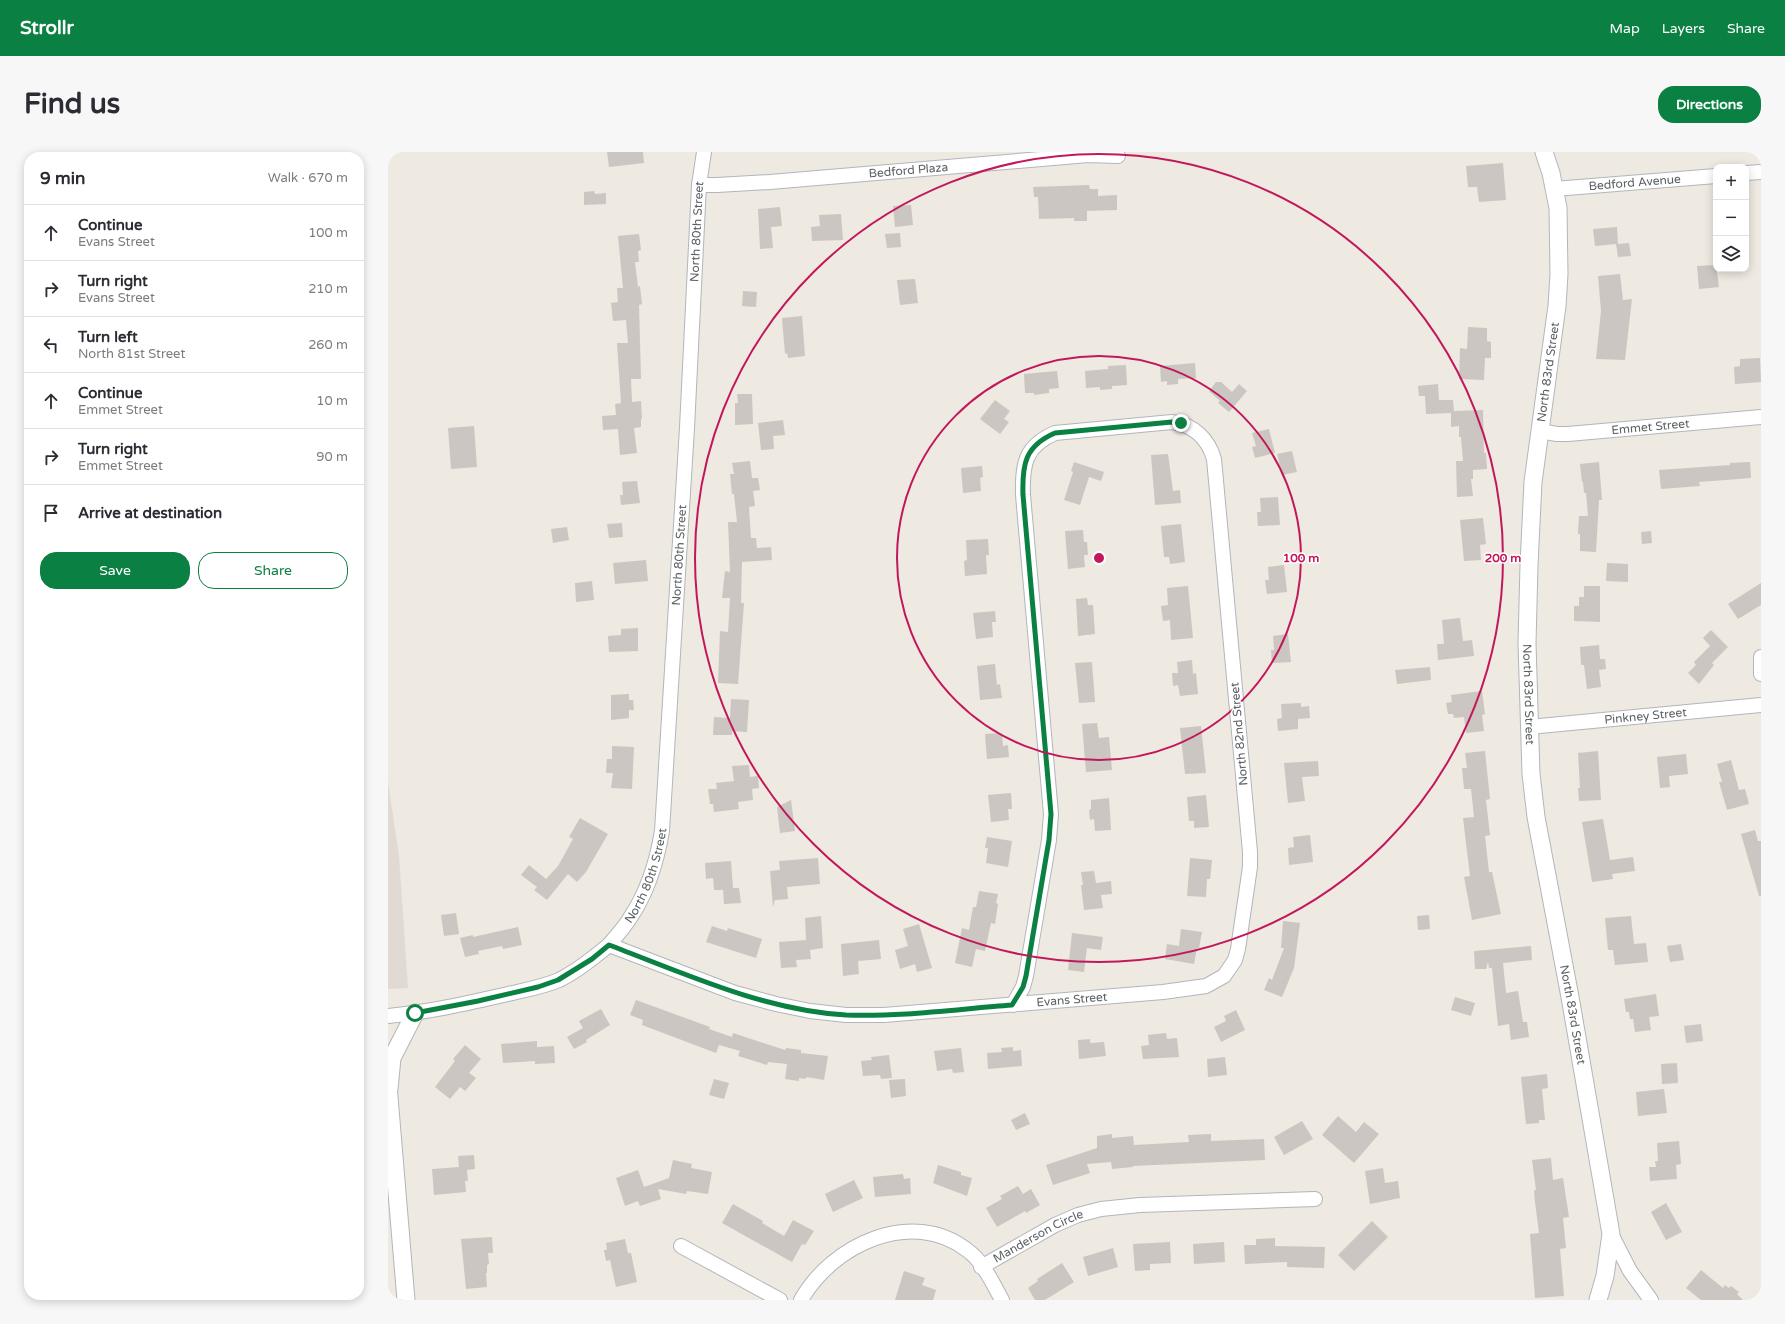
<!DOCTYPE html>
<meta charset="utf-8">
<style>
:root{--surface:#fff;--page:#f7f7f7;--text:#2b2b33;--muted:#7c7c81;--line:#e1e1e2;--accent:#0b8043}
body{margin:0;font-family:"Varela Round",sans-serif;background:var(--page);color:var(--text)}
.controls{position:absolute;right:12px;top:12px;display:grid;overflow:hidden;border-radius:8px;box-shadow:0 2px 10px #0003}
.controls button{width:36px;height:36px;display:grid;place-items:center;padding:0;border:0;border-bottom:1px solid var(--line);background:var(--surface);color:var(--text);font:20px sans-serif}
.stop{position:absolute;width:12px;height:12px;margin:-9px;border:3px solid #0b8043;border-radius:50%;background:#fff}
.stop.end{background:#0b8043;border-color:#fff;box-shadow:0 1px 4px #0008}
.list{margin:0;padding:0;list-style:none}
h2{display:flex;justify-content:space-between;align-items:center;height:52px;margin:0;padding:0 16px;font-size:17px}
h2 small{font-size:13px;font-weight:400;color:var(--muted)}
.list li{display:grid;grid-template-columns:26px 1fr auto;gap:12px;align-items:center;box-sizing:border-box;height:56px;padding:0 16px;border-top:1px solid var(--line)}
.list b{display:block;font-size:15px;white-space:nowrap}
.list p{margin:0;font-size:13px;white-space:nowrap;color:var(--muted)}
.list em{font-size:13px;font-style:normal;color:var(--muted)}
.actions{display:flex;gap:8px;padding:12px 16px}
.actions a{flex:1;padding:9px 0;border:1px solid var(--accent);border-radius:16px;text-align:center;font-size:14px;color:var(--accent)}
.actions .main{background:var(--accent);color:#fff}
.icon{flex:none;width:22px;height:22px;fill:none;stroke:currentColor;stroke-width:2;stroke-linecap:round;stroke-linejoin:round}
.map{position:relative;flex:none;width:1373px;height:1148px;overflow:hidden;border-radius:16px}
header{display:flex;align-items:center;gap:24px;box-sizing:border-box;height:56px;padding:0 20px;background:var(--accent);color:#fff}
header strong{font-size:19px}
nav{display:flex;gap:22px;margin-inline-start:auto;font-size:14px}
.intro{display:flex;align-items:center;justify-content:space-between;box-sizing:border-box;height:96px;padding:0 24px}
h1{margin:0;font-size:28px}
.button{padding:10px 18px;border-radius:16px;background:var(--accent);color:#fff;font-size:14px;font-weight:700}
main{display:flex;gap:24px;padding:0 24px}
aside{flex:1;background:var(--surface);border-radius:16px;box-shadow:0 2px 10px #0003}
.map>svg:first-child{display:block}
</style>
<header>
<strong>Strollr</strong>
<nav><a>Map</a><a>Layers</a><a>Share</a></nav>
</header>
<div class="intro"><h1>Find us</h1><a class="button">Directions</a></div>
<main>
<aside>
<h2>9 min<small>Walk · 670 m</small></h2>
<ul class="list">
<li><svg class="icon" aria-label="ahead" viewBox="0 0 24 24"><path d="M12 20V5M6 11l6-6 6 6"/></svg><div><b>Continue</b><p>Evans Street</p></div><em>100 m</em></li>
<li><svg class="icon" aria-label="right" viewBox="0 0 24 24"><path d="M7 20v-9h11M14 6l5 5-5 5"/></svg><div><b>Turn right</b><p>Evans Street</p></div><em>210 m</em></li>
<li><svg class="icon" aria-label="left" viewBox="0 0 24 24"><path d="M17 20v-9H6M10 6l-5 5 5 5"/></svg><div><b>Turn left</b><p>North 81st Street</p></div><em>260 m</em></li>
<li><svg class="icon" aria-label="ahead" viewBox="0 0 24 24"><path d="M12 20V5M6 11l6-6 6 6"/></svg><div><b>Continue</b><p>Emmet Street</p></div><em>10 m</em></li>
<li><svg class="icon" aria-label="right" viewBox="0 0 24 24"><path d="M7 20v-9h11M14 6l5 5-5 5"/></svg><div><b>Turn right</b><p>Emmet Street</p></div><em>90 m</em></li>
<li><svg class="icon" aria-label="arrive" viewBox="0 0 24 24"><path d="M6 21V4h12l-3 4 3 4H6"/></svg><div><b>Arrive at destination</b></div></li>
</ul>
<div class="actions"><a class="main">Save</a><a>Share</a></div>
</aside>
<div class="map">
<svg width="1373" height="1148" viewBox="0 0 1373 1148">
<rect width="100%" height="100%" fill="#eee9e1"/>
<path fill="#e0dad2" d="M0,630L11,704L20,836L0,837Z"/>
<path fill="#cbc6c1" d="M219,0H255L256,11L221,15Z
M1115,11L1118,48L1091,50L1089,35H1080L1078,14Z
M701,33L702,37H710V44L729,43V58L699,59V69H686V66L651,67L650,45H646L645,35Z
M206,39L207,42L218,41V52L196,53V40Z
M523,53L525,73L507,75L505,54Z
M392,55L394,74L383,75L385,96L372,97L370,57Z
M453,62L455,88L424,89L423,75L432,74L431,63Z
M1229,75L1230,92L1241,91L1243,104L1230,105L1228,92L1207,94L1205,77Z
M512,81L513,95L499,96L497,82Z
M251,82L253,98L250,99L251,110H247L250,135L252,134L254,152L251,153L253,227H243L244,250L253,249L254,267H253V275L246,276L249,301L232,303L230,277L215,278L214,264L228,263L227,252L233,251L229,191H240L238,168L225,169L223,151L230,150L229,136H235L230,84Z
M1328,113L1331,135L1311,137L1309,114Z
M1232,122L1235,148L1244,147L1237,208L1208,207L1213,159L1210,124Z
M527,127L530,151L512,153L509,128Z
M355,139L369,140L368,155L354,154Z
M414,164L417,204L400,206L399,201L397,202L394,166Z
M1080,175L1099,176V189L1103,190V206H1097L1096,228L1071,227L1072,196L1079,197Z
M1372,206L1373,230L1347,232L1346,215L1352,214V207Z
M807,211L808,226L790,227V232L779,233V229L773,230L772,214Z
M738,213L739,233L724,234V237L712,238V235L698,236L697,219L720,217V214Z
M669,219L671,236L661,237V241L646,243V241H637L636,222Z
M828,230H833L844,240L851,232L859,239L841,260L830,251L832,249L821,239Z
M1050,232L1051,248H1065L1066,259L1095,258L1096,301H1098L1099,317L1085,318V327H1083L1085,344L1069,345L1068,309H1075L1073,285H1071V274L1063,275V261L1038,262L1037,244H1031L1030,234Z
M349,242H364L365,272L347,273V251H350Z
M607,248L622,259L616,267L621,270L612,282L592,267Z
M395,268L397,283L385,284L386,297L373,298L370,271Z
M86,274L89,315L63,317L60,276Z
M881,277L887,301L867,306L864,295L868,294L864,281Z
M904,299L909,320L894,323L889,302Z
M780,302L785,339L792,338L793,351L767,353L763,303Z
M362,309L364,326H370L372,338L365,339L367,354L361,355L363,386H368L369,396L383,395L384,408L354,410L353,451H356L350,532L330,531L332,479L340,480L342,446H334L337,419L342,420L340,370H349L346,342H344L342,322H346L344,311Z
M686,310L716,320L713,329L701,325L692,353L676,348L685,320L683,319Z
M1211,310L1214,348H1211L1208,400L1192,399V382H1190L1191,364H1200L1198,341H1196L1195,330H1194L1192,312Z
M1362,310L1363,326L1311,330L1312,334L1273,337L1271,318L1342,313V311Z
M594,314L595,325L592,326L593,339L575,341L573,316Z
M249,329L252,351L233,353L232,343H235L234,330Z
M890,345L892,373L870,374L869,360H873L872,346Z
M1095,366L1098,392L1092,393L1093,408L1076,409L1072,368Z
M234,371L235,385L221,386L219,372Z
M793,372L797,410L782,412L781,405H776L773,374Z
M179,375L181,388L165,391L163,377Z
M695,378L696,390H699L700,403H696L697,415L680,417L677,379Z
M1263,379L1264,391L1254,392L1253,380Z
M600,387L601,403H598L599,422L577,424L576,409L579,408L578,388Z
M258,408L260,429L227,432L225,411Z
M1219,411L1240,412V430L1218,429Z
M896,413L899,440L879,442L877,428H881L880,415Z
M204,429L206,448L188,450L187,431Z
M1373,431V453L1350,467L1340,452Z
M800,434L805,486L783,488L782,468L775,469L773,454L780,453L779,436Z
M1196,434H1212V470L1186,469V454H1191V445H1196Z
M699,446L700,453H705L707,482L690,484L688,447Z
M607,459L608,470H604L605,485L588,487L585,461Z
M1072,466L1075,489L1084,488L1086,504L1050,508L1049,492H1056L1054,468Z
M250,476V499L221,500L220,484L233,483V477Z
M1323,478L1340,495L1324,511L1326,513L1311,532L1300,521L1308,513L1306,510L1322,494L1315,486Z
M900,482L903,510L884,511L883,498H886L885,484Z
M1211,493L1212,507H1217L1218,517L1211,518L1213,535L1199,537L1196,513H1193L1192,495Z
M804,508L805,522L808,521L810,542L792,544L790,533L785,534L784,521H790L789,510Z
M704,510L707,550L691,551L687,511Z
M607,512L609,533L612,532L614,546L592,548L589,514Z
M1042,515L1043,528L1009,532L1007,518Z
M1094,539L1097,562L1094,563L1096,579L1078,581L1076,565L1066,566L1065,562H1060L1058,551L1064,550L1063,543Z
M241,542V548H245L246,558H241V566L223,568V543Z
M343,547L361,548L359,580L344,579V583H325L326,565L342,566Z
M913,551V555L921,554L922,566L910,567V577L890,579L889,567L894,566L893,552Z
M709,571L711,586L721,585L724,618L698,620L694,572Z
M813,574L818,621L797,622L792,576Z
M614,581L615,594L620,593L621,605L599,607L597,582Z
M224,594L246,595L244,637L223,636L225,621H218L219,607H224Z
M1097,599L1102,647L1098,648L1102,683L1097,684L1101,720H1104L1113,762L1084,768L1076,725L1082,724L1075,666L1086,665L1083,637H1076L1074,616H1079L1077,601Z
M1210,599L1213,648L1191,649L1190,636H1192L1190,601Z
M1298,602L1300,622L1281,624L1282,635L1272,636L1269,605Z
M1343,608L1351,638L1357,637L1361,652L1339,658L1331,630H1334L1329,612Z
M930,609L931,624L914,625L917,649L900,651L896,611Z
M361,613L362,625L370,624L371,636L364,637L365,648L350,650L351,657L326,660L325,652H322L320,637H329L328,631L346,629L344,614Z
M623,641L624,657H620L621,668L603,670L600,643Z
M818,643L821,675L806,676V669H801L799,645Z
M721,646L723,678L707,679L706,667L702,668L701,658L703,657V648Z
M403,648L407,679L392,681L389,655Z
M192,666L220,682L198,720L189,730L180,722L159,748L146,738L149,735L133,723L141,713L158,727L170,714L185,687L181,685Z
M1215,667L1222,708L1245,705L1247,719L1224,722L1225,727L1204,730L1194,670Z
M1367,678L1370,689H1373V744H1371L1353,682Z
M922,683L925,710L901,713L900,696L906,695L905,685Z
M599,685L624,689L620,715L598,711L600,696H597Z
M430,706L432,732L399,735L400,747L387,748L385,755L382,719L392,718L391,709Z
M802,706L824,708L822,727H819L818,745L799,744Z
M343,709L345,736H351L353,751L336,752L335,738H326L325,726L318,727L317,711Z
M706,719L708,731L723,729L724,742L713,743L715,756L696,758L693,733H695L693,720Z
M591,739L610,742L608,751L610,752L607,772L603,771L597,799L588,797L584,815L567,811L574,776L581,778L585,755H588Z
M68,761L71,782L56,784L53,763Z
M1041,763L1042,777L1030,778L1029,764Z
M433,764L435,796L422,798L423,807L408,808L409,815L393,816L391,790L418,788L417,766Z
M1243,764L1246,792L1258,791L1260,810L1227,813L1225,798H1220L1217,766Z
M895,769L912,771L906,816L894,845L876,838L881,826L884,828L896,796H893Z
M531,772L544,816L529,820L527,812L512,817L507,798L520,794L515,777Z
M324,774L339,779L340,776L374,787L368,806L318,790Z
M130,775L134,793L115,797L114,794L90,799L91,802L77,805L72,786L85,783V785Z
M793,777L814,780L811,796H809L806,812L777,807L779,792L791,794Z
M684,781L715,785L713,798L699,796L696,820L680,818Z
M491,788L493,807L470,809L471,822L455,824L453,792Z
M1293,792L1296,808L1282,810L1279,794Z
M1143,794L1144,808L1115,811L1118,841L1130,839L1135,870H1139L1141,885L1123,888L1121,872L1110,874L1104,816H1101L1100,810L1098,817H1087L1086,799Z
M1268,842L1271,864L1261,865L1263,878L1247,880L1245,867H1242L1241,860H1238L1236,847Z
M1067,845L1087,851L1083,864L1063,858Z
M248,848L322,875L321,877L344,885L345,881L397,898L398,896L413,898V901L440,904L436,928L419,925L417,927L411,926V929L397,927L399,912L380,910L379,913L350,904L352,899L331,893L328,901L254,873L255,868L242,863Z
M213,857L222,873L198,888L199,890L186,897L179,885L195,876L191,869Z
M848,858L857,878L833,890L826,875L838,869L836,864Z
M1313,872L1315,889L1298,891L1296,874Z
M778,881L779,887L789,886L791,905L755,907L753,894L761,893L760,883Z
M702,887V891L716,890L718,904L691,907L690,888Z
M149,889V895L166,894L167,911L147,912V909L115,911L113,892Z
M77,893L93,907L81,921L88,926L77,939L72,935L62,947L47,935L67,909L65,907Z
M625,895V899L633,898L634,914L600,917L599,901L614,900L613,896Z
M573,896L576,920L565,921L564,917L549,919L546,899Z
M501,903L504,926L493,927L492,923L475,924L473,909L484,908L483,905Z
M837,905L839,923L820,925L819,907Z
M1289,911L1290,931L1274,932L1273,912Z
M1159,922L1160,936L1154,937L1157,968H1151V971L1138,972L1133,925Z
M326,927L341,931L336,947L321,943Z
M517,927L518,944L503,946L501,928Z
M1276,937L1279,961L1250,964L1248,940Z
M637,961L642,972L628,978L623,968Z
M950,964L968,980L976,970L991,982L966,1011L934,983Z
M914,969L925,987L896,1003L886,985Z
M724,982V986L745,984L746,993L801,990L800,983L823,982V989L876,987L877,1008L745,1014V1015L724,1017L723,1010L699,1012L702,1021L665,1033L658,1013L709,996V984Z
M1291,989L1293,1012L1288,1013L1289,1027L1262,1029L1261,1015H1268L1267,1009H1270L1269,991Z
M86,1003L87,1017L79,1018L80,1029H77L78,1040L46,1043L44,1017L71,1015L70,1004Z
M1163,1006L1165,1028L1175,1026L1181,1065L1175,1066L1178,1096L1172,1097L1176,1144L1147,1146L1142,1082L1151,1081L1147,1050L1146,1038H1148L1144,1008Z
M285,1008L304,1012L303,1016L324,1020L320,1042L299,1039L298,1042L270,1037L273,1047L252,1054L250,1049L237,1054L228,1026L250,1018L256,1035L281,1026Z
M550,1013L573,1020V1023L584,1026L579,1044L545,1031Z
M995,1016L997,1031L1010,1029L1012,1046L982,1052L977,1019Z
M515,1022L516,1027L522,1026L523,1042L487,1045L485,1025Z
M466,1028L475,1046L445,1060L437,1042Z
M630,1034L635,1042L643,1037L652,1053L638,1061L637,1059L609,1075L598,1056L614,1047L612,1044Z
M1278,1051L1294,1080L1278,1088L1263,1060Z
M345,1052L375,1069L374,1071L396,1084L405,1068L426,1079L417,1093L414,1092L404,1110L334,1071Z
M984,1069L1000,1085L966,1119L950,1103Z
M104,1085L105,1101H100L101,1112L99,1113V1121H98L99,1135L78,1137L73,1087Z
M887,1086V1094L937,1095L936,1116L899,1115V1110L857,1112L856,1093H868V1087Z
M237,1087L240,1101H243L249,1130L228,1135L222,1108L218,1109L216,1098H219L218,1091Z
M782,1090L783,1111L762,1112V1118L747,1119L745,1092Z
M836,1090L837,1110L806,1112L805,1092Z
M725,1096L730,1115L700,1124L695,1105Z
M674,1111L686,1130L657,1148H647L640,1136L650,1129L649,1127Z
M1313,1118L1335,1136L1337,1133L1341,1136L1343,1134L1351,1140L1349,1142L1355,1148H1313L1298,1136Z
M516,1119L537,1126L534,1133L548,1138L545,1148H507Z"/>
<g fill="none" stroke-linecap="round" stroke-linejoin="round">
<defs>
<g id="minor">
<path d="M1358,21L1373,20"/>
<path id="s1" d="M311,33H329L382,30L700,3L730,4"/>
<path id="s2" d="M1166,37L1328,24"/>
<path id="s3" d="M1151,279L1169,282H1180L1373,265"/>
<path d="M1373,505V522"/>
<path id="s4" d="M1141,575L1373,553"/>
<path id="s5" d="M221,793C228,784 236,776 242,766C259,741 269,709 274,679L299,276L311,33L316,0"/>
<path id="s6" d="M0,864C41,860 81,851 120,842C137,838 155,835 171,828C189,819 205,806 221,793L347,841L388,852L422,859L458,863H496L775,840L818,834L836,824L847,808L850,797L862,715V700L826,307C820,286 805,273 784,270L667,281C637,294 634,312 635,343L663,662L661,688L638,824L635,835L625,853"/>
<path d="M1223,1082L1242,1119L1263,1148"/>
<path d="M293,1094L392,1148"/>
<path id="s7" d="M593,1115L667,1073L690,1063L713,1057L752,1053L927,1047"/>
<path d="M413,1148C444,1093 524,1055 579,1098C595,1109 605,1132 614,1148"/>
</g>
<g id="tertiary">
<path id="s8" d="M1156,0L1163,21L1170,56L1171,122L1169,154L1145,330L1141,413L1139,491L1143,622L1148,665L1182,845L1223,1082L1217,1124L1210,1148"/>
<path d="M0,933L18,1148"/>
<path d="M1,937L4,906L27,861"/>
</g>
</defs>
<use href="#minor" stroke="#b2b6ba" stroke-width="16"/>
<use href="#tertiary" stroke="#b2b6ba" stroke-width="19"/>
<use href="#minor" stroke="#fff" stroke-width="14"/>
<use href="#tertiary" stroke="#fff" stroke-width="17"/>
</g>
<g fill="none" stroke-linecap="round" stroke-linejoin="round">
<path stroke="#0b8043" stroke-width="5" d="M27,861L90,849L150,835L170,828L204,807L221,793C298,822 375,858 458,863C513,865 570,857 624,853L635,835L638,824L661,688L663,662L635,343C634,312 637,294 667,281L784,270L793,271"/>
</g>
<g fill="none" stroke="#c2185b" stroke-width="2">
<circle cx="711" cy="406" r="202"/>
<circle cx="711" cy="406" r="404"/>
</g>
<g text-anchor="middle" stroke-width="3" stroke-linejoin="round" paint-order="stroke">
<g font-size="12" fill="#5a6063" stroke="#fff">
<text dy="4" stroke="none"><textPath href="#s1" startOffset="210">Bedford Plaza</textPath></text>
<text dy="4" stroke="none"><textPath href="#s2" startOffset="81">Bedford Avenue</textPath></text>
<text dy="4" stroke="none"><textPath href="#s5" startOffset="728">North 80th Street</textPath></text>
<text transform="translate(1160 220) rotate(-82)" y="4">North 83rd Street</text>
<text dy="4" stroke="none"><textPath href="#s3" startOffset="112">Emmet Street</textPath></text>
<text dy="4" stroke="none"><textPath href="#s5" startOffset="404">North 80th Street</textPath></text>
<text dy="4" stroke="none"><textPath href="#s8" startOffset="546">North 83rd Street</textPath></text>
<text dy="4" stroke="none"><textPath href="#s4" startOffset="117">Pinkney Street</textPath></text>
<text transform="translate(851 582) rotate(-95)" y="4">North 82nd Street</text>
<text dy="4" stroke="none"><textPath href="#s5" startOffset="80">North 80th Street</textPath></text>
<text dy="4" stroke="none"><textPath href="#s6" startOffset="711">Evans Street</textPath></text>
<text dy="4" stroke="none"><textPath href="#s8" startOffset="870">North 83rd Street</textPath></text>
<text dy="4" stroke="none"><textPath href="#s7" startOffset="65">Manderson Circle</textPath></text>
</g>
</g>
<circle cx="711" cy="406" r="6" fill="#c2185b" stroke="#fff" stroke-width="2"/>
<g font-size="12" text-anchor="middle" font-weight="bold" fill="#c2185b" stroke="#fff" stroke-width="3" stroke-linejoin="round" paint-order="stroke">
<text x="913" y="410">100 m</text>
<text x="1115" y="410">200 m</text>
</g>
</svg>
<div class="controls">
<button>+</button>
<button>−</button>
<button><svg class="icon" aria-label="layers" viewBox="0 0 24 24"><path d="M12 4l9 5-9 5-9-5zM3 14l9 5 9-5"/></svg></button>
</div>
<div class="stop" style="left:27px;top:861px"></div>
<div class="stop end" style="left:793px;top:271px"></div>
</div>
</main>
